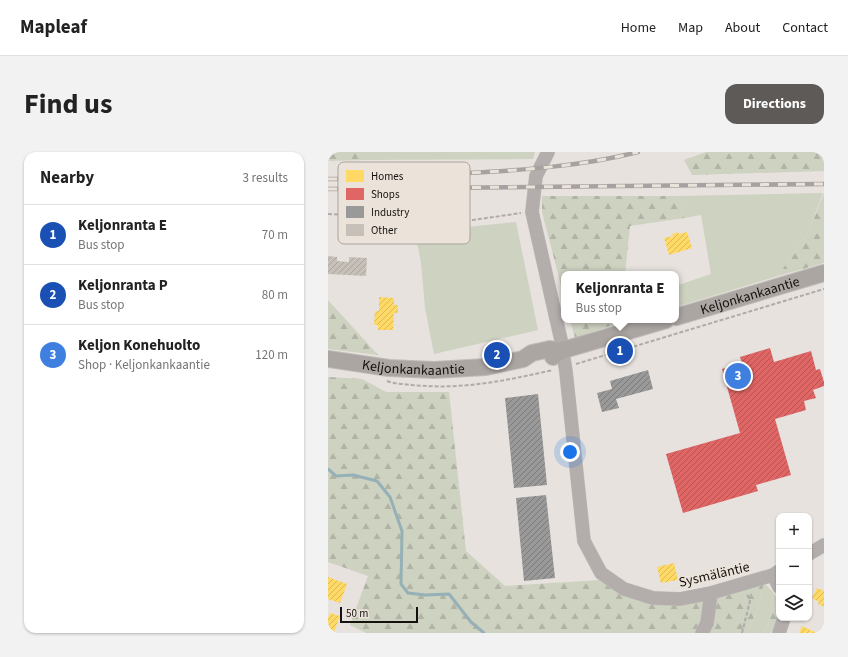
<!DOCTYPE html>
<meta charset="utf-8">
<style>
:root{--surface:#fff;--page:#f2f2f2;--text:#222;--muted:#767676;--line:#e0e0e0;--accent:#5e5a57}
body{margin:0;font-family:"Source Sans 3",sans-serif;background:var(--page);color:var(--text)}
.controls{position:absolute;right:12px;bottom:12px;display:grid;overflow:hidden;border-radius:8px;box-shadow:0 1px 3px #0004}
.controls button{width:36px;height:36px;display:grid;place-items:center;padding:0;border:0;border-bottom:1px solid var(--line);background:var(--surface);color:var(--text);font:20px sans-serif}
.scale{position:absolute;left:12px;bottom:10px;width:78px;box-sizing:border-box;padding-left:4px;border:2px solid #14110e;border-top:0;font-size:11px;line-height:14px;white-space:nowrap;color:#14110e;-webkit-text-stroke:3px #ebe2da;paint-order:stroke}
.you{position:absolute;left:242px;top:300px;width:14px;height:14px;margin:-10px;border:3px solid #fff;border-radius:50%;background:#1a73e8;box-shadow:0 0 0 6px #1a73e833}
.badge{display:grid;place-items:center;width:26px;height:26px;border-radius:50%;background:var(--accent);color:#fff;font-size:13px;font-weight:700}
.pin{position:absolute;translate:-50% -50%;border:2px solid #fff;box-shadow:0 1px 4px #0006}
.popup{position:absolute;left:233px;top:119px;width:118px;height:52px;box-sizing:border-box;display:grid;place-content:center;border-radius:8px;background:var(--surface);filter:drop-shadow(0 1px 3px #0005);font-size:13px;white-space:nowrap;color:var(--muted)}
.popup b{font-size:15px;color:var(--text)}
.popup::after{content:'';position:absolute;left:50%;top:100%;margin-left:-8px;border:8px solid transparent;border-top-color:var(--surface)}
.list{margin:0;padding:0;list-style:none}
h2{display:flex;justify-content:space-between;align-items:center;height:52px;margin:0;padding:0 16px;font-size:17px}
h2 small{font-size:13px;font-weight:400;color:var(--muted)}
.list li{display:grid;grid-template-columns:26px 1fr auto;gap:12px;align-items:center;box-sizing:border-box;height:60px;padding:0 16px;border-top:1px solid var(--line)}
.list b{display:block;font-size:15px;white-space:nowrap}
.list p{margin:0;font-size:13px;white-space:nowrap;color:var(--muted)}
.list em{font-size:13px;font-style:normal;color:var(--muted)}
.icon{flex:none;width:22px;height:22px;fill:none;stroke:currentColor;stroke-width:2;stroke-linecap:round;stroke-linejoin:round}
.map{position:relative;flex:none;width:496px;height:481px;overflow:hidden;border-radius:12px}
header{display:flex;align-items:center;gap:24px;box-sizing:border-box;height:56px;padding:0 20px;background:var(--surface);border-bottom:1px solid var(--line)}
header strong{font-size:19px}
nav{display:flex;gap:22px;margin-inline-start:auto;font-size:14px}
.intro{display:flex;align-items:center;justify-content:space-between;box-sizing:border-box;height:96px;padding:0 24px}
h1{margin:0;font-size:28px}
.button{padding:10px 18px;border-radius:12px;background:var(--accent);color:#fff;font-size:14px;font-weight:700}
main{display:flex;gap:24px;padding:0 24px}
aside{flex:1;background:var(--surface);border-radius:12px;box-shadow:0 1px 3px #0004}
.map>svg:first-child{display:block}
</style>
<header>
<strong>Mapleaf</strong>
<nav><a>Home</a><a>Map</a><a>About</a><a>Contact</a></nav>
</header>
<div class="intro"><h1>Find us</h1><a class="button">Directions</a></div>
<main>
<aside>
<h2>Nearby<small>3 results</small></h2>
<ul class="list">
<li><span class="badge" style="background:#1a4fb4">1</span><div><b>Keljonranta E</b><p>Bus stop</p></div><em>70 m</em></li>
<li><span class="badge" style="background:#1a4fb4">2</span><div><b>Keljonranta P</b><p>Bus stop</p></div><em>80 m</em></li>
<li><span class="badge" style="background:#3f7fe0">3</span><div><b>Keljon Konehuolto</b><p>Shop · Keljonkankaantie</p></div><em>120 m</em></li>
</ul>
</aside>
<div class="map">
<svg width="496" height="481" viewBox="0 0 496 481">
<defs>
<pattern id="forest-firs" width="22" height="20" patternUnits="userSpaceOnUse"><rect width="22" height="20" fill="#ced2c1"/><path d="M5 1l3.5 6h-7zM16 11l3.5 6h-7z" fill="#b0b3a5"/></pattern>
<pattern id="homes-hatch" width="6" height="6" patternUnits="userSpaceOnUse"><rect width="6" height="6" fill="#ffd966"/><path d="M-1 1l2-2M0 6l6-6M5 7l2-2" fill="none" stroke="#dab957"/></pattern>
<pattern id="shops-hatch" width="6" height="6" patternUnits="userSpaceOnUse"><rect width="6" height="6" fill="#e06666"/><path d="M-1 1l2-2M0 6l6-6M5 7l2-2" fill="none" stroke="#b45352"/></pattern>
<pattern id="industry-hatch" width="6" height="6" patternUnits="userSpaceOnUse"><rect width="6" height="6" fill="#999"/><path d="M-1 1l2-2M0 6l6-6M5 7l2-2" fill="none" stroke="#7c7b7b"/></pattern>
<pattern id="building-hatch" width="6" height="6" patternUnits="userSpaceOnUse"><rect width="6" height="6" fill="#c7c0b9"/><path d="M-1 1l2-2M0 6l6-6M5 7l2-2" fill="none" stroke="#aaa49e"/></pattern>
</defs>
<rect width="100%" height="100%" fill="#e7e2de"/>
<path fill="#ced2c1" d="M35,0H207L205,7L35,8Z
M495,41L481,78L450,124L348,155V134L383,122L373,63L356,66L350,44Z
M188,70L210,178L106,202L97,156L93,111L89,90L90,73L139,75Z
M436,431L445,440L450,448L436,481H419L429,458Z"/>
<path fill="url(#forest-firs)" d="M0,0H35V8L0,9Z
M378,0H496V19L364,23L356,8Z
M496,41V111L450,124L481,78Z
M214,44H350L356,66L302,74L297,122H236V145L214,60Z
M0,148L50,203L0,197Z
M242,168H291V171L247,186Z
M0,225L34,227L58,240H121L138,399L177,434L272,428L295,444L323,452L436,431L429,458L419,481H38L22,473L40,424L0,410Z
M450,448L451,462L443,481H436Z"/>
<path fill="url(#homes-hatch)" d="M350,80L351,82L359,80L364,96L341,103L336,86L345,84L344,82Z
M51,145L66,146V153H70V161H66L65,178H50V173H46L47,159H51Z
M346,411L350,428L333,431L329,415Z
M0,425L19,432L12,451L0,447Z
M489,436L496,439V455L490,452L491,450L484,446Z
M2,461L12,464L6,480L0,478V466Z
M474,474L489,481H471Z"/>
<path fill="url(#shops-hatch)" d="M442,196L446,210L483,199L488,218L492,217L496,230V234L485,238L488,246L476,249L478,258L447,267L463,323L428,333L430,339L355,361L338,302L412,281L394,217L414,211L412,205Z"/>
<path fill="url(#industry-hatch)" d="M320,218L325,237L288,247L291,256L274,260L269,241L284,237L282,229Z
M210,242L219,333L186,336L177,246Z
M218,343L227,426L196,429L188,346Z"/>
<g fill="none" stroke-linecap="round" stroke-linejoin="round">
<path stroke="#96b0b8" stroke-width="3" d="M0,317L8,324L25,323L49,329L62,345L74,379L73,432L80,441L97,443L121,442L143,470L156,481"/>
</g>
<path fill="url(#building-hatch)" d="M0,104L9,105V109L21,110V105L39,106L38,124L0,122Z"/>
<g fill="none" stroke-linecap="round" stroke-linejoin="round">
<defs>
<path id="minor" d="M220,0L208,24L204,60L233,188L238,220L256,389L273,421L296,437L325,446L352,447L383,441L445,423L451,419
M481,402L496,393
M445,423L451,435
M374,481L379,471L383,441
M451,481L456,466"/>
<g id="major">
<path id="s1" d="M348,165L496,121"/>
<path d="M225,205L232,199L338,168"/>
<path id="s2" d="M0,207L61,216L106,218L158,215L195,207L204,201L222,197L232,199"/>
</g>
</defs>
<use href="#minor" stroke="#c0bcb9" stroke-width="14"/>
<use href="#major" stroke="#c0bcb9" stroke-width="18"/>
<path stroke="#b0aba9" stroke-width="2" stroke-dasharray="4 2" stroke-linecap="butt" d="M0,62L145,68L193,61
M248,212L496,137
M59,229C67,232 76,232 84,233C134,238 176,229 225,218
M414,481L422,449L419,442"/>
<use href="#minor" stroke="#b3adac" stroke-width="13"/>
<use href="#major" stroke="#aca6a3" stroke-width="16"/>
<defs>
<path id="rail" d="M0,27C47,27 93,24 139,21C197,18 254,14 310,0
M0,37L496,32"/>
</defs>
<use href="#rail" stroke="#a7a2a0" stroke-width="4.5"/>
<use href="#rail" stroke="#ebe2da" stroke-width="3" stroke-dasharray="9" stroke-linecap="butt"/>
</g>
<g text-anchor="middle" stroke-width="4" stroke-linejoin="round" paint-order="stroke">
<g font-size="14" fill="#14110e" stroke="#ebe2da">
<text dy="5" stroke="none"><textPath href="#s1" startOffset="77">Keljonkankaantie</textPath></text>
<text dy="5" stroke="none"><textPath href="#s2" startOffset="86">Keljonkankaantie</textPath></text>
<text transform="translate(386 422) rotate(-13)" y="5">Sysmäläntie</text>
</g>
</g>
<rect x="10" y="10" width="132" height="82" rx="6" fill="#ebe2da" stroke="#aaa39d" stroke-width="1"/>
<rect x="18" y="18" width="18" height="12" fill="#ffd966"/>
<rect x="18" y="36" width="18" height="12" fill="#e06666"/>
<rect x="18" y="54" width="18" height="12" fill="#999"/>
<rect x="18" y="72" width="18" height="12" fill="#c7c0b9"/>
<g font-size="11" fill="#14110e">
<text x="43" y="28">Homes</text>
<text x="43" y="46">Shops</text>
<text x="43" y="64">Industry</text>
<text x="43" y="82">Other</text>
</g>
</svg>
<div class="controls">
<button>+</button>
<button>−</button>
<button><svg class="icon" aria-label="layers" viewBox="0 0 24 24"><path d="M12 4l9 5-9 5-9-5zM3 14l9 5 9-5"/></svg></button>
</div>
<div class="scale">50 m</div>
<div class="you"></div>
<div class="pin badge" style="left:292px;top:199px;background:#1a4fb4">1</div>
<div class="popup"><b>Keljonranta E</b>Bus stop</div>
<div class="pin badge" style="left:169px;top:203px;background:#1a4fb4">2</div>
<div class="pin badge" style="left:410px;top:224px;background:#3f7fe0">3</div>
</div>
</main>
